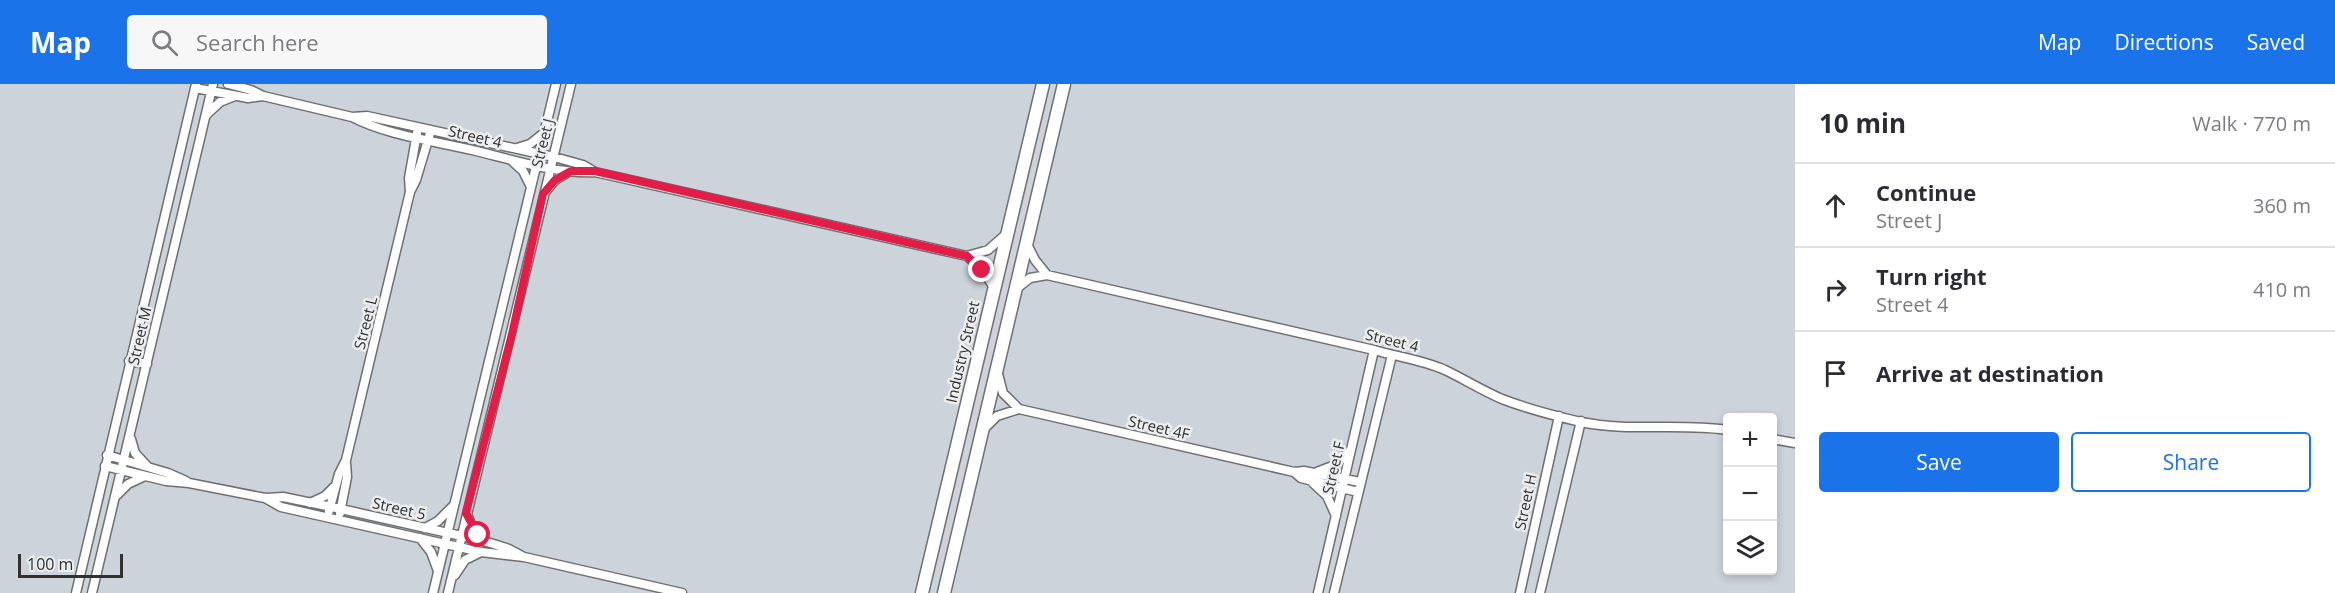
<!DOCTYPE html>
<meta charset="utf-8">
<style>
:root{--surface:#fff;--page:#f7f7f7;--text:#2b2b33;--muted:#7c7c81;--line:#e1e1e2;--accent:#1a73e8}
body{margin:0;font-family:"Open Sans",sans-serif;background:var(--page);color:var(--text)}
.controls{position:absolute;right:18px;bottom:18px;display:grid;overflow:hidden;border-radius:6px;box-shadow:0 3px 9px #0003}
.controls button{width:54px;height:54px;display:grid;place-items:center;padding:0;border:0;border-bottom:2px solid var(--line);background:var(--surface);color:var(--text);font:30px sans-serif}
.scale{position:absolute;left:18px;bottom:15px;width:105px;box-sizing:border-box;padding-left:6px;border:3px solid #313132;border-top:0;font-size:16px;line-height:21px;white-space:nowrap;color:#313132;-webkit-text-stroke:4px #ebedef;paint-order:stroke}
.stop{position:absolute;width:18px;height:18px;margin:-14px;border:4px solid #e11d48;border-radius:50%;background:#fff}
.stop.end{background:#e11d48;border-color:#fff;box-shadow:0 2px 6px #0008}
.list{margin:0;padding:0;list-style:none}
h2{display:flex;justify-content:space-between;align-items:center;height:78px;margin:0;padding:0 24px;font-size:26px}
h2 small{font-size:20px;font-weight:400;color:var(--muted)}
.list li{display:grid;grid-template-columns:39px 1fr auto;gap:18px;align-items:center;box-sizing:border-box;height:84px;padding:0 24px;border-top:2px solid var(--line)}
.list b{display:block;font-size:22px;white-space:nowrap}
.list p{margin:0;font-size:20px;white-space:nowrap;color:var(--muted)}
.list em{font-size:20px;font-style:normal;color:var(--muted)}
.actions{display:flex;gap:12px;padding:18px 24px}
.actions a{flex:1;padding:14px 0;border:2px solid var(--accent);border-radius:6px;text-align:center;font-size:21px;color:var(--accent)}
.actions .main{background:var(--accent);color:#fff}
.icon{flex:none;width:33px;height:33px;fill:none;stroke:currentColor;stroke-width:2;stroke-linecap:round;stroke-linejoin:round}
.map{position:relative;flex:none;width:1795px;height:509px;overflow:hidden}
header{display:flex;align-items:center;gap:36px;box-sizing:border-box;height:84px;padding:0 30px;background:var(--accent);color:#fff}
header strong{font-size:28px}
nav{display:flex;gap:33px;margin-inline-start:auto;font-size:21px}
.search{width:420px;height:54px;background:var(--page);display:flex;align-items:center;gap:15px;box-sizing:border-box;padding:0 21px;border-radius:6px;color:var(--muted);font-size:22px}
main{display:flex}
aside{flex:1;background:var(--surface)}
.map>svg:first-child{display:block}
</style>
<header>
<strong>Map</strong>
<div class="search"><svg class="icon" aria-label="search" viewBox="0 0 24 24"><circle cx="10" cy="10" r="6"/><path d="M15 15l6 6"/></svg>Search here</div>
<nav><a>Map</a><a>Directions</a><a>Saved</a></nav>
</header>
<main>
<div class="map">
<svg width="1795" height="509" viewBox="0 0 1795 509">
<rect width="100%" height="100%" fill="#dee0e2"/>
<path fill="#ccd3da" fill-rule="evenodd" d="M0,0H1795V509H0ZM1728,334H1772V486H1728Z"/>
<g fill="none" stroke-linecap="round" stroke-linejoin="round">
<defs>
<path id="street" d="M228,0L251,6L263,12L352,33C386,51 434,57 472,66C511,75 554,90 595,88
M195,4L248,14L263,12
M206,31L220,18L235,12
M352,33L367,32L554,73L583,81L595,88L967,172L983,186L994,204
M517,64L530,60L545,48
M511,76L523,87L531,103
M546,107L555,96L570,87
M410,108L409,94L417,49
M1027,160L1035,176L1047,191
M967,172L988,166L1005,151
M1016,205L1030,194L1047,191L1374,266C1398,273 1422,276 1445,286C1464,295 1483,307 1502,315C1528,325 1555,332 1581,338C1630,348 1679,339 1728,346
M129,277L147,280
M998,290L1003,309L1019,325L1294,388L1304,387L1360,398
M984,345L997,332L1019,325
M131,355L135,369L147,382
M1772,355L1795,359
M107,371L168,389L186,397
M105,382L166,397L189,399L265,414L283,413L341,425L484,457L509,465L524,473
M1294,388L1301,394L1358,408
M1317,388L1335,381L1351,366
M1313,399L1327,412L1336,432
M117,411L128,400L145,392
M265,414L281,423L481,468L524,473L682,509
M310,419L325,412L334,403
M329,427L339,390L346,376L410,108L416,96L431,46
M340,429L347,393L346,379
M467,430L473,445L483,457
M425,444L438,437L453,422
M420,454L431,468L438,487
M455,491L465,476L481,468
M76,509L196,0
M92,509L213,0
M433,509L556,0
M448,509L571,0
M1318,509L1374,266
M1334,509L1392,271
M1520,509L1559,332
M1540,509L1581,337"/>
<path id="secondary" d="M922,509L1043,0
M944,509L1064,0"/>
</defs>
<use href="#street" stroke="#6d6f71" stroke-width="11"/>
<use href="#secondary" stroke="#6d6f71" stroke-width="15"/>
<use href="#street" stroke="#fff" stroke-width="8"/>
<use href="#secondary" stroke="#fff" stroke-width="12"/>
</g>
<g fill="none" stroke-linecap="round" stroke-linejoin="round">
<path stroke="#e11d48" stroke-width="8" d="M478,451L466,429L512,250L543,110L555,96L571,87H595L967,172L982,186"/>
</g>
<g text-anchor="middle" stroke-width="5" stroke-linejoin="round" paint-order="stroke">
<g font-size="15" fill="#313132" stroke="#ebedef">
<text transform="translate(475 53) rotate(13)" y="5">Street 4</text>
<text transform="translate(543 59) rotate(-76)" y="5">Street J</text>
<text transform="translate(366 239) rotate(-76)" y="5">Street L</text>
<text transform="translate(140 252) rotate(-77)" y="5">Street M</text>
<text transform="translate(1392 257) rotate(14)" y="5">Street 4</text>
<text transform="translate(963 268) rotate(-77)" y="5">Industry Street</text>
<text transform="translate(1159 344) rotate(13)" y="5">Street 4F</text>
<text transform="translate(1334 384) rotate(-77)" y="5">Street F</text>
<text transform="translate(1526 418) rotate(-78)" y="5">Street H</text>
<text transform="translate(399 425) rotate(13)" y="5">Street 5</text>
</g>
</g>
</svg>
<div class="controls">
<button>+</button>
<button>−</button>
<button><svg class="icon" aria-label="layers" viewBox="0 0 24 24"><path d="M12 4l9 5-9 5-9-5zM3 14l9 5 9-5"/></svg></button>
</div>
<div class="scale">100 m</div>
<div class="stop" style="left:478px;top:451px"></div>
<div class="stop end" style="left:982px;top:186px"></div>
</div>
<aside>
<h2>10 min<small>Walk · 770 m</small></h2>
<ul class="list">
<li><svg class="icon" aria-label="ahead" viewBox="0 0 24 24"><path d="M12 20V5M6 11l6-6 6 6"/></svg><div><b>Continue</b><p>Street J</p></div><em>360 m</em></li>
<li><svg class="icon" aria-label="right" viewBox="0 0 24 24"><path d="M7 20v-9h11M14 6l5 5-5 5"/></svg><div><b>Turn right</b><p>Street 4</p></div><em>410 m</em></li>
<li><svg class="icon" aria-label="arrive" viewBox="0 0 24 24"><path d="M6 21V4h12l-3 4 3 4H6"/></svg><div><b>Arrive at destination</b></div></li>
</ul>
<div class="actions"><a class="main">Save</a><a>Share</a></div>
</aside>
</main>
